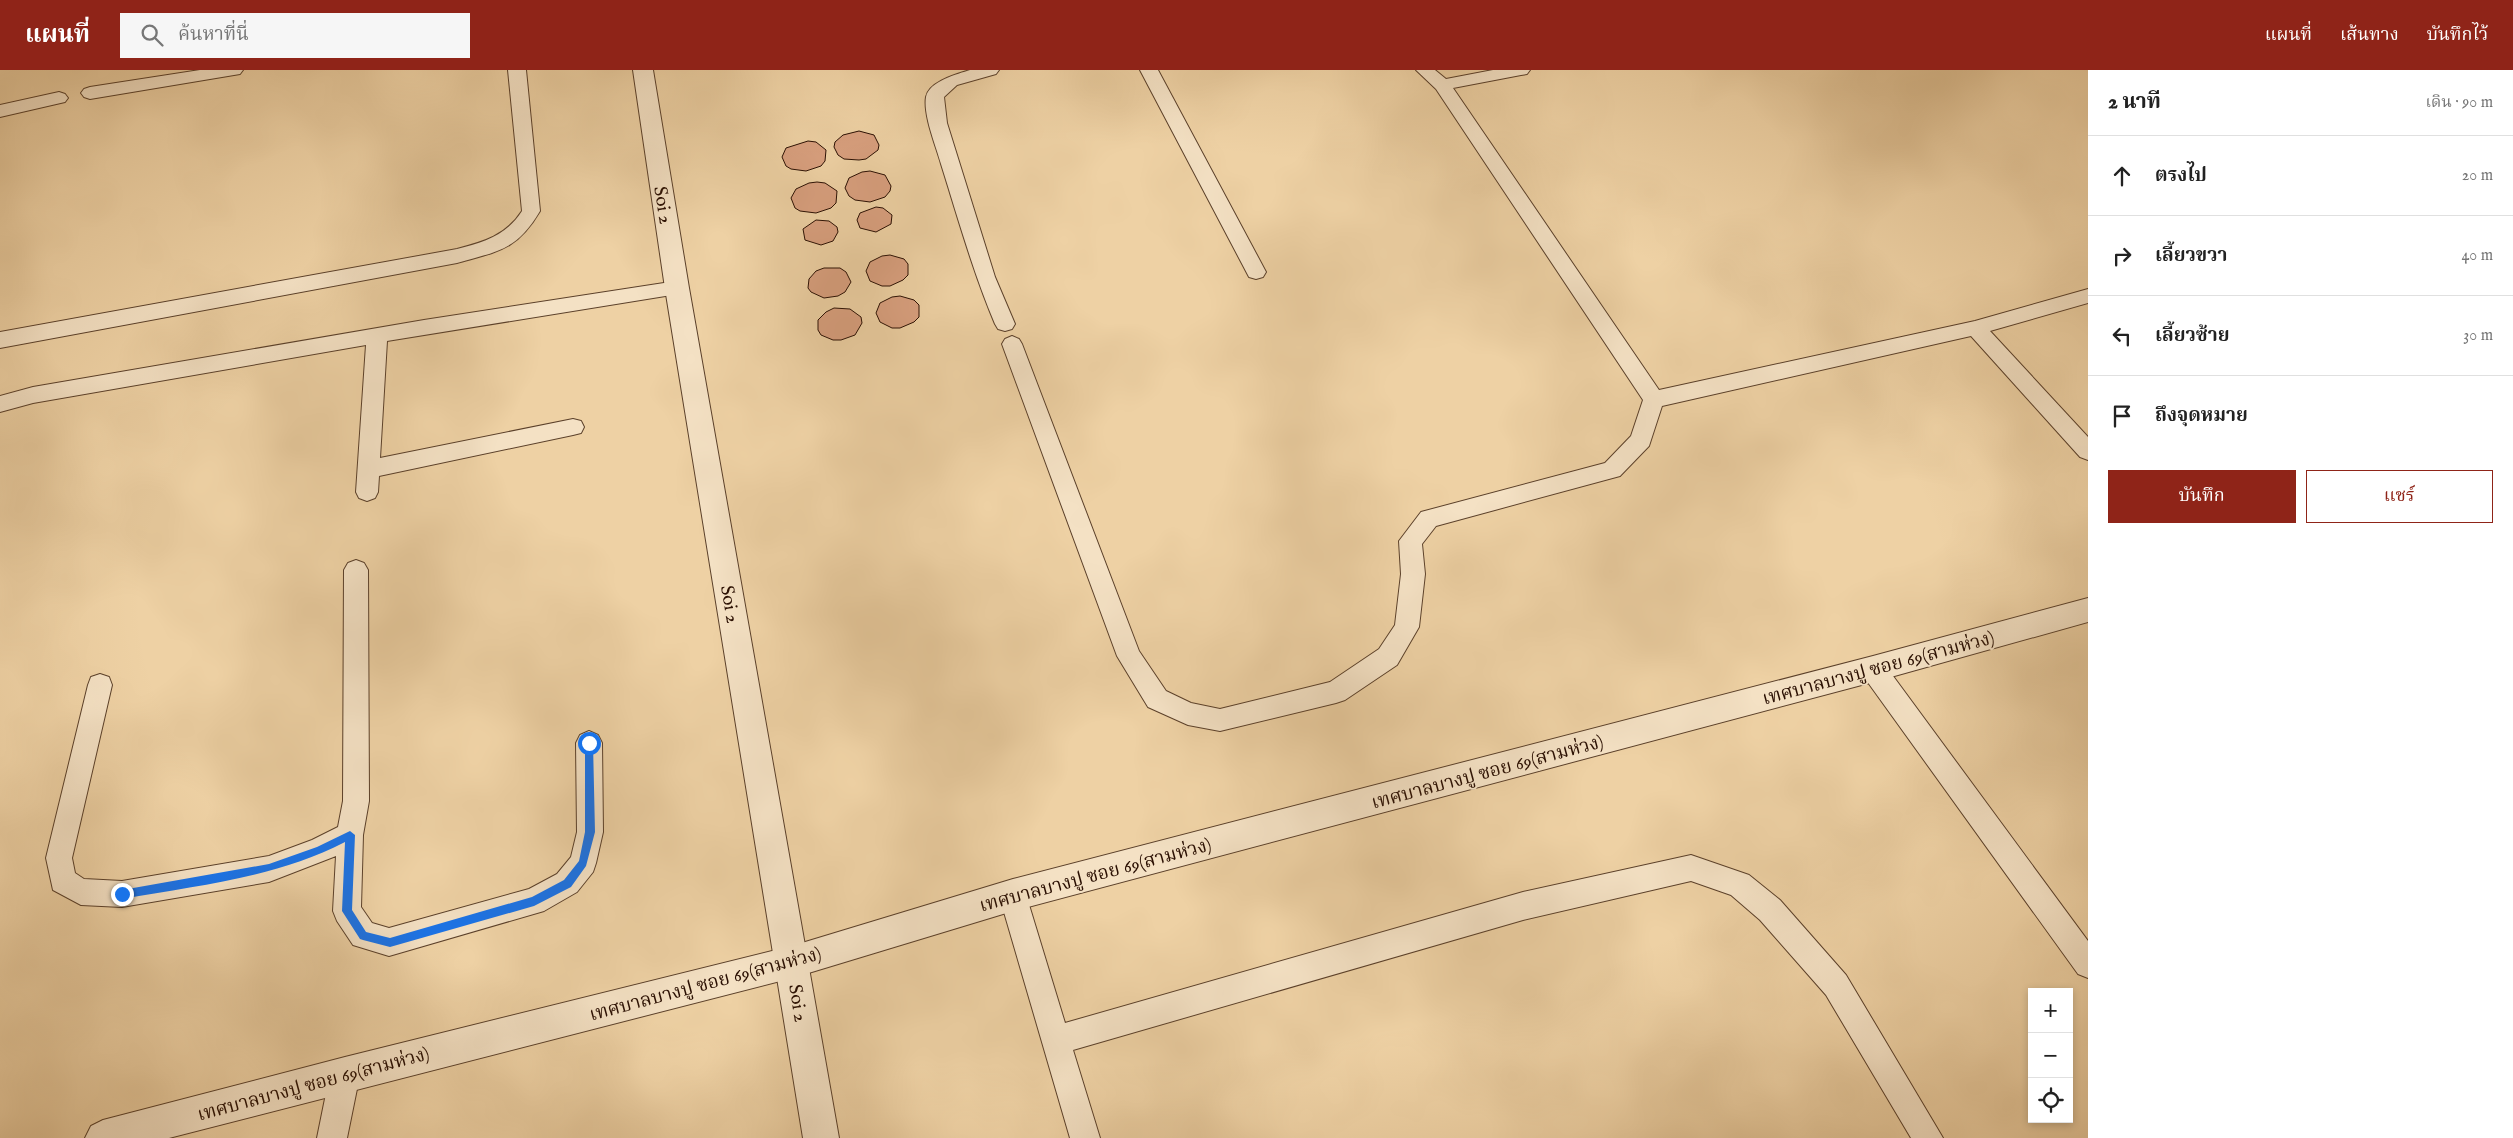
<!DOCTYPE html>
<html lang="th">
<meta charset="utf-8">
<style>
:root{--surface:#fff;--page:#f6f6f6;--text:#222;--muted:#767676;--line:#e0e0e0;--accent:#8f2418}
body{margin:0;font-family:"IM FELL English","Noto Serif Thai",serif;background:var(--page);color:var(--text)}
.controls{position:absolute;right:15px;bottom:15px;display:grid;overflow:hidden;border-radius:0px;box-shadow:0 2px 8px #0003}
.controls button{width:45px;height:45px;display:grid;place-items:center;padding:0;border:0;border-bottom:1px solid var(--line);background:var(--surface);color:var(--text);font:25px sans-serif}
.stop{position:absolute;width:15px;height:15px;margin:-11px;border:4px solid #1a73e8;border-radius:50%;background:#fff}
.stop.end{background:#1a73e8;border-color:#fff;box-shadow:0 1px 5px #0008}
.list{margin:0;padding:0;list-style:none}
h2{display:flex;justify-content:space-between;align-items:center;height:65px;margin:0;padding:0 20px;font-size:21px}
h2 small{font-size:16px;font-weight:400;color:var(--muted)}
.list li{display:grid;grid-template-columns:32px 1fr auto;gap:15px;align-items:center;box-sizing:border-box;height:80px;padding:0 20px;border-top:1px solid var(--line)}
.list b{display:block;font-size:19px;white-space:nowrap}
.list em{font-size:16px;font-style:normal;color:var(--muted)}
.actions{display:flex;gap:10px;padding:15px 20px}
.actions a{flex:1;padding:11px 0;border:1px solid var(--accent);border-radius:0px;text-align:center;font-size:18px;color:var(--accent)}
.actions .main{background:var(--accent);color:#fff}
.icon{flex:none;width:28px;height:28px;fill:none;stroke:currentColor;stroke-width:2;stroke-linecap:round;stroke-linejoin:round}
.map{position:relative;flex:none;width:2088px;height:1068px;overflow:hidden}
header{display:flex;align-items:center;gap:30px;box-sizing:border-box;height:70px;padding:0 25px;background:var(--accent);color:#fff}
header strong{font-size:24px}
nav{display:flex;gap:28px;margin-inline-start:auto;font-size:18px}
.search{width:350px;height:45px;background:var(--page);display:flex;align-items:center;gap:12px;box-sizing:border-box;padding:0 18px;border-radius:0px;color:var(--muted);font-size:19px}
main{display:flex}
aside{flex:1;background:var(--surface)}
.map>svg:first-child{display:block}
</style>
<header>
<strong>แผนที่</strong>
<div class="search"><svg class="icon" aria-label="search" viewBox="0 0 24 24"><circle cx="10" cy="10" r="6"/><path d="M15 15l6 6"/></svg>ค้นหาที่นี่</div>
<nav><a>แผนที่</a><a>เส้นทาง</a><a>บันทึกไว้</a></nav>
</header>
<main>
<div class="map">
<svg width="2088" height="1068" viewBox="0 0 2088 1068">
<rect width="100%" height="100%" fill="#eed1a4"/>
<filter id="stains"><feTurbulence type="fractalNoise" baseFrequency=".004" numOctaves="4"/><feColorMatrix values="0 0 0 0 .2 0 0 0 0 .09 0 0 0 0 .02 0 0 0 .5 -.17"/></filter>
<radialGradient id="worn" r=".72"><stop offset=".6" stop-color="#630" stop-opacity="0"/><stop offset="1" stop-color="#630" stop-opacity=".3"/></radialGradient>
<path fill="#d9a07f" stroke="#2a0f02" d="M859,61L874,65L879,75L878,80L866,89L859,90L844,89L838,85L834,77L835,72L843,65Z
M808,71L816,72L826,80L825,91L821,96L806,101L791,99L786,96L782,87L786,78Z
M870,101L885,105L891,116L890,121L885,127L870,132L855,130L849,126L845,118L849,108L862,102Z
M817,112L825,113L837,121L836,133L831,138L816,143L800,141L795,138L791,128L796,119L809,113Z
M876,137L883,138L892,145L891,154L876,162L860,158L857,150L860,143Z
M816,150L829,151L837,157L838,162L833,171L821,175L805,170L803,159Z
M890,185L904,189L908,194V205L903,210L890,216H882L870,211L866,201L870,192L882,186Z
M824,198H840L846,202L851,212L845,222L838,226L824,228L811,222L808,218L809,209L816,201Z
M900,226L914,230L919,235V247L914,252L900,258H892L880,252L876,243L880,233L892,227Z
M834,238L850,239L861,247L862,253L855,265L841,270H833L821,265L818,260V250L826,242Z"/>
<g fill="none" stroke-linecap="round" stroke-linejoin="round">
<defs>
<path id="service" d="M200,0H243L240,4L90,29L84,27L81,23L84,19L90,17Z
M508,0H526L540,141C517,180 499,181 457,193L0,278V262L457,179C484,172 506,166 522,141Z
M970,0H999L996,4L957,15L944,27L947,53L995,207L1015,254L1012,259L1005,261L998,259L995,254C973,202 958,148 941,94C936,76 923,45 926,27C929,11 958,4 970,0Z
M1140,0H1158L1266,202L1263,207L1256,209L1249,207Z
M1416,0H1435L1446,9L1493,0H1530L1527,4L1521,5L1453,18L1659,320L1975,251L2088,219V233L1990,261L2088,367V390L2080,387L1971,266L1662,336L1649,376L1620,406L1436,456L1422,474L1425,504L1419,557L1397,595L1345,630L1336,633L1220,661L1188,655L1148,637L1117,586L1002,274L1005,269L1012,266L1019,269L1022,274L1139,581L1166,621L1191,633L1220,639L1330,612L1379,579L1395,555L1401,504L1399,471L1421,442L1605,393L1631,366L1643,330L1436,19Z
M59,22L65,24L68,28L65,32L0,47V35Z
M677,211L684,213L687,218L684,223L387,271L380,388L573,349L581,351L584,357L581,363L573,365L379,406L378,422L375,428L367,431L359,428L356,422L366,275L33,333L0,342V326L33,317L424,250Z
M356,490L364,493L368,500L369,731L363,765L361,837L372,853L389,858L529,819L557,804L571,787L577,762L576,673L580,665L589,661L598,665L602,673L603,762L596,793L593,802L577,822L544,841L389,886L353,875L337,851L333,841L336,786L269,812L122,837L81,835L53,820L46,788L88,615L91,607L100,604L109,607L112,615L72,788L75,803L84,809L122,811L269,786L312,770L338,757L343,731L344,500L348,493Z
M1873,588L1882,591L2088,871V908L2078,904L1864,607L1861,599L1864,591Z
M1691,785L1749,805L1780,830L1846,905L1943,1068H1911L1826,925L1760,850L1731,825L1691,811L1523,850L1073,980L1100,1068H1070L999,825L1003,815L1013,812L1023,815L1065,953L1523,822Z
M345,989L355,994L360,1004L347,1068H317L330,1004L335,994Z"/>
<path id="minor" d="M633,0H653L689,218L839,1068H803L665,218Z"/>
<path id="tertiary" d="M2088,528V552L1873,612L1013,841L792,908L169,1068H85L91,1056L103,1050L345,987L792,876L1013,809L1873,586Z"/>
</defs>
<use href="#service" stroke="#5b402a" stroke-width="2"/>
<use href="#minor" stroke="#5b402a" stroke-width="2"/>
<use href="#tertiary" stroke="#5b402a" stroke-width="2"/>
<use href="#service" fill="#f4e1c4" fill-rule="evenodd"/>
<use href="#minor" fill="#f4e1c4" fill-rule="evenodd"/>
<use href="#tertiary" fill="#f4e1c4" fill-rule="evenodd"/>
</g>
<path fill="#1a73e8" d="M589,669L593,673L595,762L586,796L571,817L534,836L390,877L363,870L360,869L342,841L345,772C275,808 199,815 122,829L117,824L122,820L269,794L317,777L350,761L355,765L352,840L366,862L390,868L532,827L564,810L579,791L585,762V673Z"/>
<g text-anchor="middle" stroke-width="4" stroke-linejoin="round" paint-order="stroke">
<g font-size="19" fill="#2a0f02" stroke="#f4e1c4">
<text transform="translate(664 135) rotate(81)" y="7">Soi 2</text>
<text transform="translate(731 534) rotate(80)" y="7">Soi 2</text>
<text transform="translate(1878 597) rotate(-15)" y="7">เทศบาลบางปู ซอย 69(สามห่วง)</text>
<text transform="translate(1487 701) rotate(-15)" y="7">เทศบาลบางปู ซอย 69(สามห่วง)</text>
<text transform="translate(1095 804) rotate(-15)" y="7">เทศบาลบางปู ซอย 69(สามห่วง)</text>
<text transform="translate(705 913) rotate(-15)" y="7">เทศบาลบางปู ซอย 69(สามห่วง)</text>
<text transform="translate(799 933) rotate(81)" y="7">Soi 2</text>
<text transform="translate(313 1013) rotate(-15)" y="7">เทศบาลบางปู ซอย 69(สามห่วง)</text>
</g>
</g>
<rect width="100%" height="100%" filter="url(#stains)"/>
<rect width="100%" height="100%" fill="url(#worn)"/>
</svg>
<div class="controls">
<button>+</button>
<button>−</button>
<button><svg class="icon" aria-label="locate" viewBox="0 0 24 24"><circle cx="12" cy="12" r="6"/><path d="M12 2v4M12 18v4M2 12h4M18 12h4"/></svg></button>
</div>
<div class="stop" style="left:589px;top:673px"></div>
<div class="stop end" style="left:122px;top:824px"></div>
</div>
<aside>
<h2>2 นาที<small>เดิน · 90 m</small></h2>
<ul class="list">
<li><svg class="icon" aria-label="ahead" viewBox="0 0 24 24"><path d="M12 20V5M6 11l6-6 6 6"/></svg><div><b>ตรงไป</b></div><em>20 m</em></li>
<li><svg class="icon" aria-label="right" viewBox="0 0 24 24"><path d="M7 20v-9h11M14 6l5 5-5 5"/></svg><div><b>เลี้ยวขวา</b></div><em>40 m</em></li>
<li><svg class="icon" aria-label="left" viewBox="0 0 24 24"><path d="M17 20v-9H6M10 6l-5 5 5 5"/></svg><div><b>เลี้ยวซ้าย</b></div><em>30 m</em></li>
<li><svg class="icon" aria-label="arrive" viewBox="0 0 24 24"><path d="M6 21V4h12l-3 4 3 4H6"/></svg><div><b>ถึงจุดหมาย</b></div></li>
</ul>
<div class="actions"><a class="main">บันทึก</a><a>แชร์</a></div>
</aside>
</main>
